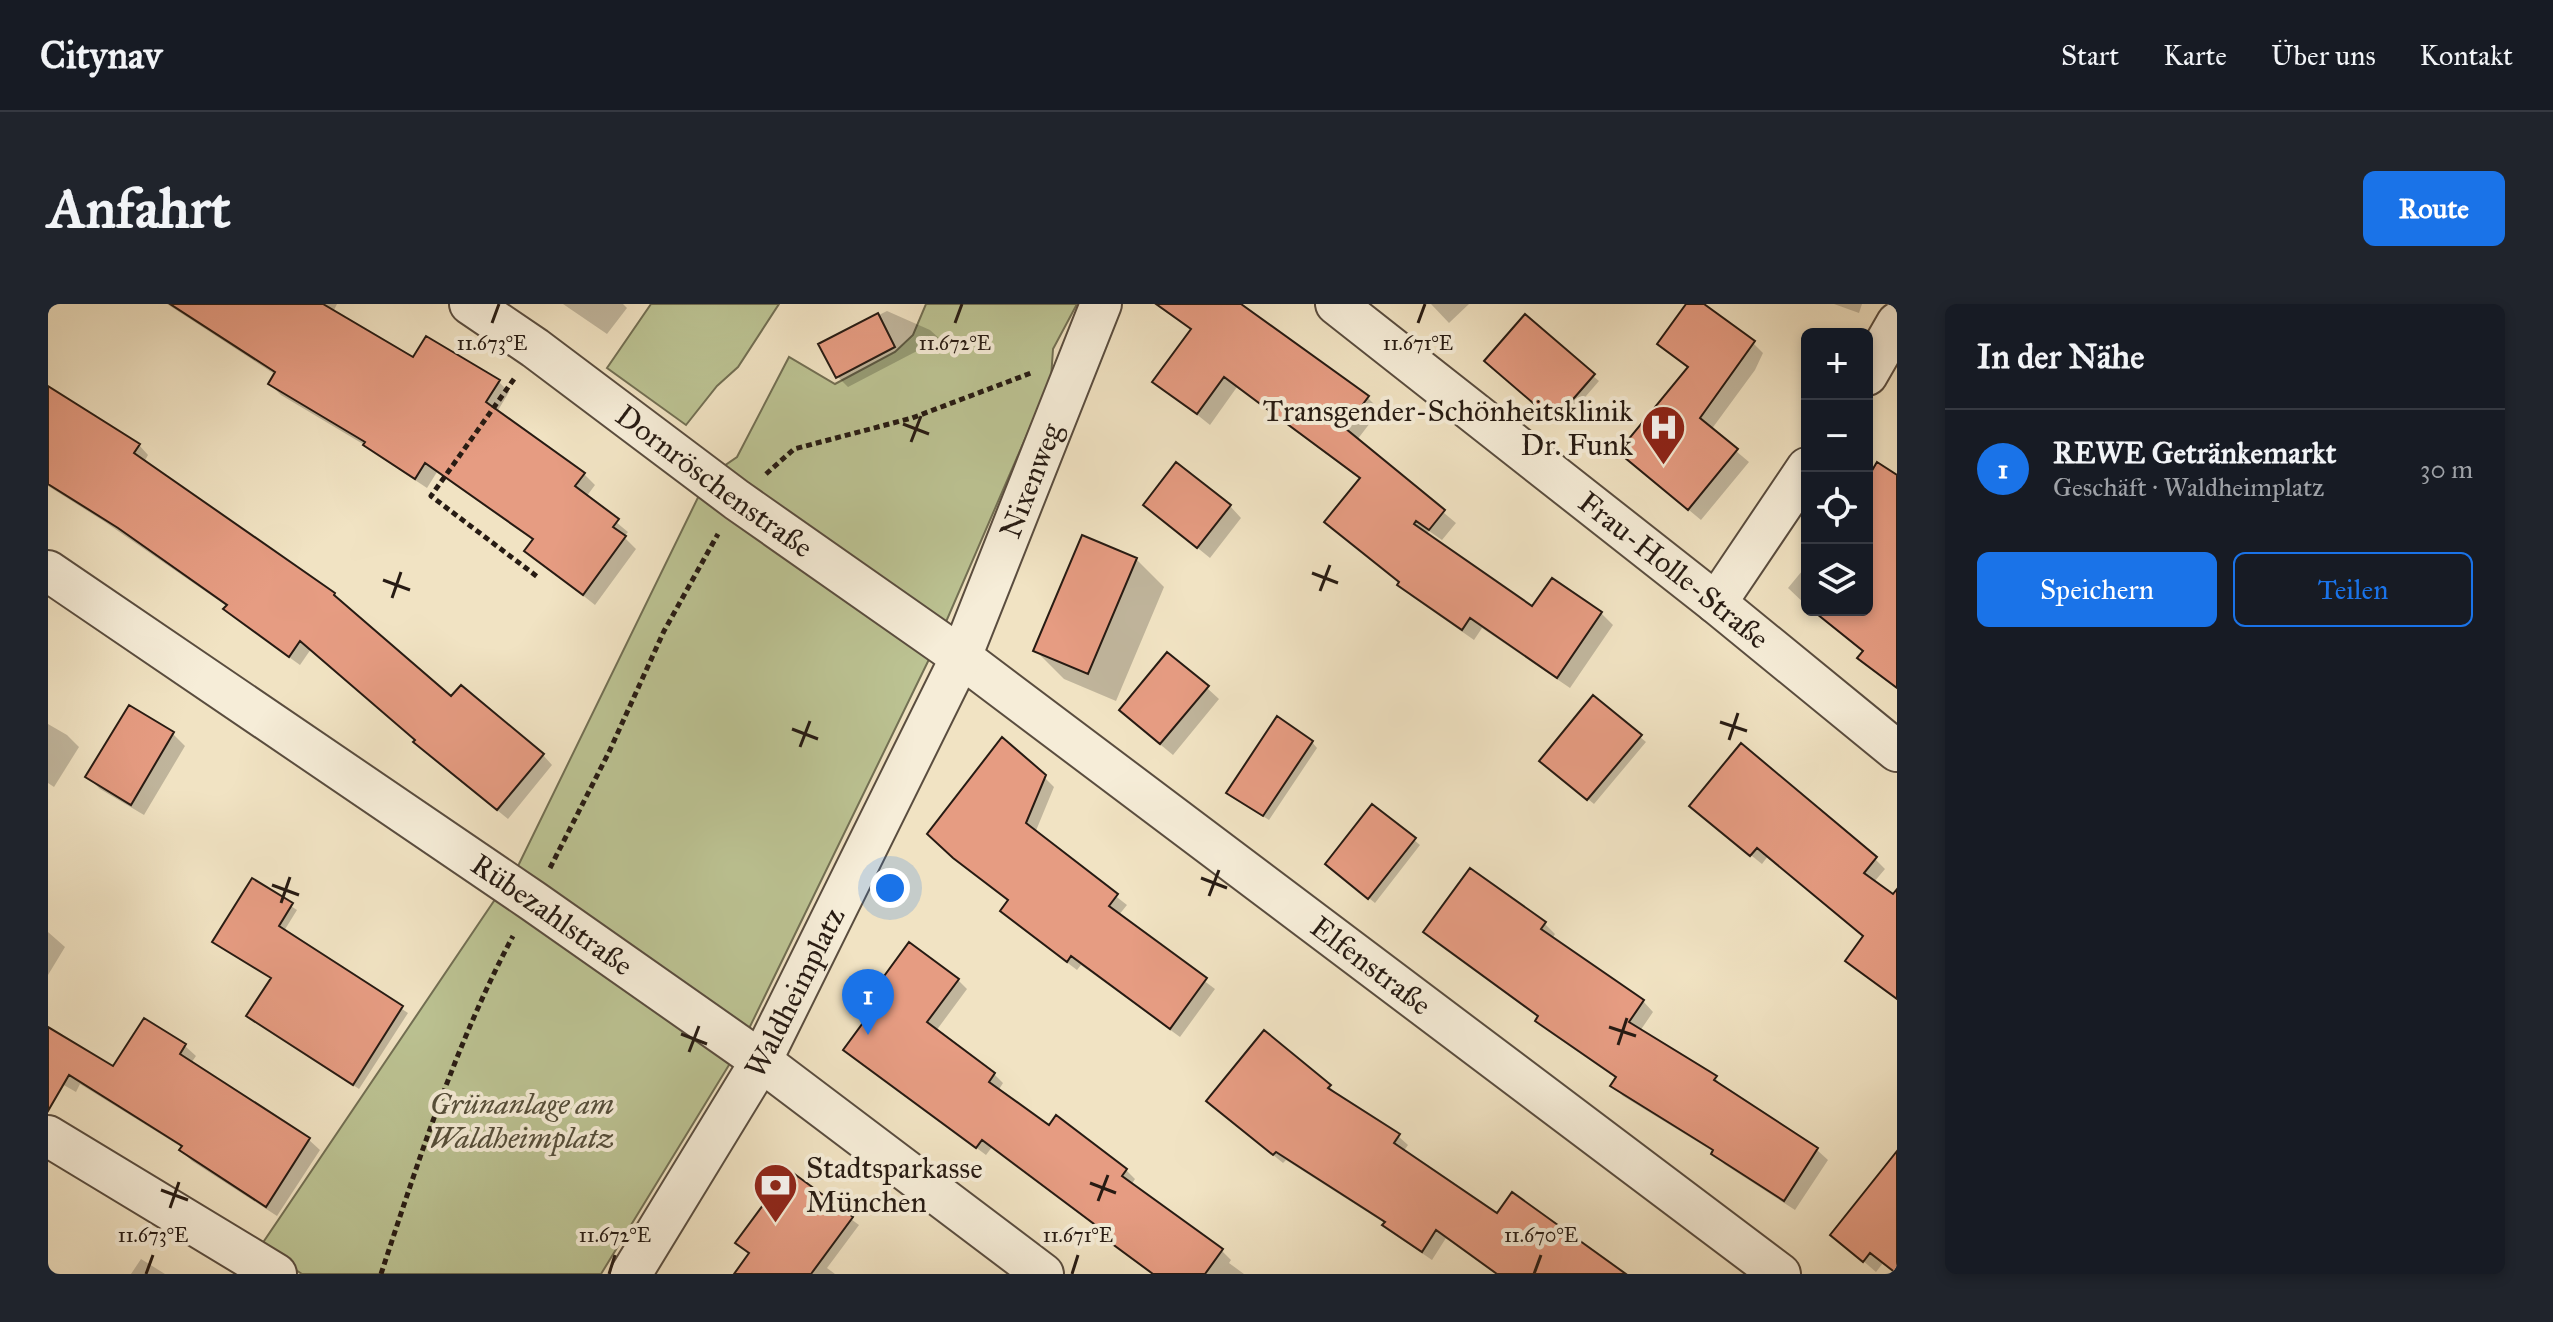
<!DOCTYPE html>
<html lang="de">
<meta charset="utf-8">
<style>
:root{--surface:#171b24;--page:#20242c;--text:#f1f3f6;--muted:#9ea1a6;--line:#363941;--accent:#1a73e8}
body{margin:0;font-family:"IM FELL Great Primer",serif;background:var(--page);color:var(--text)}
.controls{position:absolute;right:24px;top:24px;display:grid;overflow:hidden;border-radius:12px;box-shadow:0 4px 12px #0003}
.controls button{width:72px;height:72px;display:grid;place-items:center;padding:0;border:0;border-bottom:2px solid var(--line);background:var(--surface);color:var(--text);font:40px sans-serif}
.you{position:absolute;left:842px;top:584px;width:28px;height:28px;margin:-20px;border:6px solid #fff;border-radius:50%;background:#1a73e8;box-shadow:0 0 0 12px #1a73e833}
.badge{display:grid;place-items:center;width:52px;height:52px;border-radius:50%;background:var(--accent);color:#fff;font-size:26px;font-weight:700}
.pin{position:absolute;translate:-50% -66px;filter:drop-shadow(0 2px 4px #0008)}
.pin::after{content:'';position:absolute;top:42px;width:28px;height:24px;background:inherit;clip-path:polygon(0 0,100% 0,50% 100%)}
.list{margin:0;padding:0;list-style:none}
h2{display:flex;justify-content:space-between;align-items:center;height:104px;margin:0;padding:0 32px;font-size:34px}
h2 small{font-size:26px;font-weight:400;color:var(--muted)}
.list li{display:grid;grid-template-columns:52px 1fr auto;gap:24px;align-items:center;box-sizing:border-box;height:120px;padding:0 32px;border-top:2px solid var(--line)}
.list b{display:block;font-size:30px;white-space:nowrap}
.list p{margin:0;font-size:26px;white-space:nowrap;color:var(--muted)}
.list em{font-size:26px;font-style:normal;color:var(--muted)}
.actions{display:flex;gap:16px;padding:24px 32px}
.actions a{flex:1;padding:18px 0;border:2px solid var(--accent);border-radius:12px;text-align:center;font-size:28px;color:var(--accent)}
.actions .main{background:var(--accent);color:#fff}
.icon{flex:none;width:44px;height:44px;fill:none;stroke:currentColor;stroke-width:2;stroke-linecap:round;stroke-linejoin:round}
.map{position:relative;flex:none;width:1849px;height:970px;overflow:hidden;border-radius:12px}
header{display:flex;align-items:center;gap:48px;box-sizing:border-box;height:112px;padding:0 40px;background:var(--surface);border-bottom:2px solid var(--line)}
header strong{font-size:38px}
nav{display:flex;gap:44px;margin-inline-start:auto;font-size:28px}
.intro{display:flex;align-items:center;justify-content:space-between;box-sizing:border-box;height:192px;padding:0 48px}
h1{margin:0;font-size:56px}
.button{padding:20px 36px;border-radius:12px;background:var(--accent);color:#fff;font-size:28px;font-weight:700}
main{display:flex;gap:48px;padding:0 48px}
aside{flex:1;background:var(--surface);border-radius:12px;box-shadow:0 4px 12px #0003}
.map>svg:first-child{display:block}
</style>
<header>
<strong>Citynav</strong>
<nav><a>Start</a><a>Karte</a><a>Über uns</a><a>Kontakt</a></nav>
</header>
<div class="intro"><h1>Anfahrt</h1><a class="button">Route</a></div>
<main>
<div class="map">
<svg width="1849" height="970" viewBox="0 0 1849 970">
<rect width="100%" height="100%" fill="#f1e3c3"/>
<filter id="stains"><feTurbulence type="fractalNoise" baseFrequency=".0025" numOctaves="4"/><feColorMatrix values="0 0 0 0 .2 0 0 0 0 .09 0 0 0 0 .02 0 0 0 .5 -.17"/></filter>
<radialGradient id="worn" r=".72"><stop offset=".6" stop-color="#630" stop-opacity="0"/><stop offset="1" stop-color="#630" stop-opacity=".3"/></radialGradient>
<path fill="#bcc393" stroke="#726f53" stroke-width="2" d="M603,0H731L690,63L669,82L638,121L559,64Z
M878,0H1029L1005,45L1003,75L888,341L692,743L553,970H254L212,943L471,560L660,173L689,153L741,53L787,80L847,48L865,31Z"/>
<path fill="#0003" d="M119,0H289L285,8L365,55L450,77L461,88L449,108L536,170L547,181L538,193L580,228L576,233L588,245L547,301L479,247L486,237L389,168L379,184L329,151L320,143L233,91L222,80L228,71Z
M515,0H575L579,4L559,30Z
M1145,0H1190L1320,94L1332,106L1309,136L1408,219L1394,236L1381,227L1378,231L1485,305L1553,309L1565,321L1522,384L1434,324L1426,336L1363,292L1352,279L1291,230L1279,218L1313,176L1189,83L1162,121L1107,77L1145,27L1134,16Z
M1383,0H1421L1401,19Z
M1641,0H1652L1703,37L1715,49L1707,66L1663,126L1701,158L1653,216L1584,159L1641,65L1612,40Z
M1786,0H1814L1811,9Z
M839,7L882,26L892,35L800,83L789,72L773,40Z
M1444,62L1545,72L1551,77L1513,121Z
M0,96L91,141L100,151L96,158L286,290L403,395L495,451L504,461L460,515L378,448L369,437L263,345L252,361L188,315L178,305L180,303L57,218L0,182Z
M1097,201L1182,202L1193,214L1162,254Z
M1088,255L1116,283L1068,397L1016,375L988,347Z
M1759,261V302L1740,284Z
M1159,384L1171,395L1125,451L1085,418Z
M82,404L125,430L137,442L96,511L52,485L40,473Z
M0,420L19,431L31,443L6,483L0,479Z
M1592,433L1598,438L1546,500L1499,462Z
M1264,438L1269,444L1221,516L1186,494Z
M996,473L1006,483L987,529L1079,601L1070,612L1167,685L1132,733L1033,661L1029,666L964,617L955,607L962,597L917,564L882,530Z
M1325,502L1372,541L1327,599L1285,565Z
M1654,512L1827,555L1837,565L1826,578L1849,595V695L1800,657L1817,633L1720,552L1714,560Z
M1422,566L1497,620L1507,630L1504,635L1595,697L1605,708L1592,727L1667,774L1677,785L1769,846L1780,856L1747,906L1676,860L1666,848L1575,792L1565,782L1569,775L1500,727L1489,717L1491,714L1388,639L1377,628Z
M204,577L249,606L236,627L360,709L311,785L206,717L224,675L172,643Z
M0,628L17,643L0,671Z
M910,676L919,685L888,727L946,770L955,779L950,787L1001,824L1078,866L1087,875L1083,881L1174,947L1183,956L1181,959L1196,970H1105L1074,948L1065,939L1067,936L944,843L938,851L797,746Z
M97,716L137,742L148,752L143,759L261,836L272,846L229,912L144,857L133,846L135,844L32,780L28,788L0,772V726L66,765Z
M1281,782L1290,791L1350,832L1360,841L1355,848L1449,912L1560,970H1448L1398,934L1384,956L1346,930L1338,920L1238,856L1235,859L1170,806Z
M741,869L811,921L779,964L787,970H688L703,950Z
M1849,882V970L1835,959L1828,968L1785,931Z
M93,955L117,970H83Z"/>
<path fill="#e69c82" stroke="#271b13" stroke-width="2" d="M122,0H275L365,53L378,32L452,76L438,98L537,169L527,182L571,215L565,223L578,232L535,291L476,247L485,235L377,159L367,175L315,141L317,138L220,80L227,68Z
M1108,0H1193L1321,92L1297,124L1397,206L1381,226L1368,217L1366,220L1484,302L1504,274L1554,308L1509,374L1422,314L1414,326L1349,281L1351,278L1276,218L1312,174L1176,73L1149,110L1104,78L1143,25Z
M1638,0H1656L1707,37L1652,114L1690,145L1640,206L1570,148L1640,63L1609,40Z
M830,9L847,43L788,74L770,40Z
M1477,10L1547,70L1506,117L1436,57Z
M0,82L92,140L86,149L287,289L286,291L403,392L413,381L496,450L449,506L365,438L367,436L252,337L241,353L175,305L179,301L70,224L0,180Z
M1128,158L1183,201L1149,244L1095,201Z
M1829,158L1849,171V384L1809,354L1815,347L1764,306H1819V175Z
M1034,231L1089,254L1040,370L985,347Z
M1119,348L1161,382L1112,440L1071,406Z
M1545,391L1594,431L1539,496L1491,457Z
M81,401L126,428L83,501L37,473Z
M1229,412L1265,437L1215,512L1178,489Z
M954,433L998,471L978,519L1070,590L1061,602L1159,674L1122,725L1023,652L1019,658L952,607L960,596L905,554L879,530Z
M1693,439L1829,553L1816,569L1845,590L1849,585V695L1797,657L1815,632L1709,544L1702,552L1641,502Z
M1324,500L1368,534L1320,595L1277,560Z
M1422,564L1498,618L1493,625L1596,696L1581,718L1669,772L1666,776L1770,844L1736,897L1663,850L1665,846L1562,782L1568,773L1487,717L1490,712L1375,628Z
M204,574L245,599L231,622L355,702L305,781L198,712L223,674L164,638Z
M861,638L911,675L879,718L947,769L941,778L1001,821L1008,811L1079,865L1074,872L1175,945L1157,970H1105L1063,939L1066,935L934,836L928,844L795,746L831,697L823,690Z
M96,714L138,740L132,750L262,834L218,903L131,846L134,842L21,771L0,807V723L65,762Z
M1216,726L1283,781L1280,784L1352,830L1346,839L1449,909L1464,888L1578,970H1449L1388,926L1374,948L1334,921L1337,918L1228,848L1225,851L1158,797Z
M1849,847V970L1822,949L1815,958L1782,931Z
M741,866L805,913L763,970H686L701,949L687,939Z"/>
<g fill="none" stroke-linecap="round" stroke-linejoin="round">
<defs>
<g id="minor">
<path id="s1" d="M422,0L487,44L689,196L913,353L1732,970"/>
<path id="s2" d="M1288,0L1668,299L1849,447"/>
<path d="M1819,71L1849,19"/>
<path id="s3" d="M0,267L485,597L713,757L995,970"/>
<path d="M1668,299L1759,164"/>
<path d="M0,832L228,970"/>
<path id="s4" d="M583,970L713,757L913,353L1053,0"/>
</g>
</defs>
<use href="#minor" stroke="#5a4d3f" stroke-width="44"/>
<path stroke="#271b13" stroke-width="5" stroke-dasharray="6 4" stroke-linecap="butt" d="M466,75L383,192L491,274
M718,170L746,145L864,114L983,69
M502,564L561,448L616,327L670,230
M333,970C371,855 408,739 465,632"/>
<use href="#minor" stroke="#f6edd8" stroke-width="40"/>
</g>
<path fill="none" stroke="#271b13" stroke-width="3" d="M444,19L451,0M907,19L914,0M1370,19L1377,0M855,120L881,130M863,138L873,112M1264,269L1290,279M335,276L362,286M1272,287L1282,261M344,294L353,268M1672,418L1699,427M744,425L770,435M1681,436L1690,409M752,443L762,417M1153,574L1179,584M224,581L251,591M1161,592L1171,566M233,599L242,573M1561,723L1588,732M633,730L659,740M1570,741L1579,714M641,748L651,722M1042,879L1068,889M113,886L140,896M1050,897L1060,871M122,904L131,878M98,970L105,951M561,970L567,951M1024,970L1030,951M1486,970L1493,951"/>
<defs>
<symbol id="hospital-pin" viewBox="-11 -11 22 30"><path d="M0 17L-7.5 6A9.5 9.5 0 1 1 7.5 6Z" fill="#8f2418" stroke="#f6edd8"/><path d="M-5-5h3v3.5h4V-5h3V5h-3V1.5h-4V5h-3Z" fill="#fff"/></symbol>
<symbol id="bank-pin" viewBox="-11 -11 22 30"><path d="M0 17L-7.5 6A9.5 9.5 0 1 1 7.5 6Z" fill="#8f2418" stroke="#f6edd8"/><path d="M-6-4H6V4H-6ZM0-2.3a2.3 2.3 0 1 0 0 4.6a2.3 2.3 0 1 0 0-4.6Z" fill="#fff"/></symbol>
</defs>
<g fill-rule="evenodd">
<use href="#hospital-pin" x="1590" y="98" width="51" height="69"/>
<use href="#bank-pin" x="702" y="856" width="51" height="69"/>
</g>
<g text-anchor="middle" stroke-width="8" stroke-linejoin="round" paint-order="stroke">
<g font-size="30" fill="#271b13" stroke="#f6edd8" text-anchor="end">
<text x="1585" y="117">Transgender-Schönheitsklinik<tspan x="1585" dy="34">Dr. Funk</tspan></text>
<text x="758" y="874" text-anchor="start">Stadtsparkasse<tspan x="758" dy="34">München</tspan></text>
</g>
<g font-size="30" fill="#271b13" stroke="#f6edd8">
<text dy="10" stroke="none"><textPath href="#s4" startOffset="890">Nixenweg</textPath></text>
<text dy="10" stroke="none"><textPath href="#s1" startOffset="302">Dornröschenstraße</textPath></text>
<text dy="10" stroke="none"><textPath href="#s2" startOffset="430">Frau-Holle-Straße</textPath></text>
<text dy="10" stroke="none"><textPath href="#s3" startOffset="610">Rübezahlstraße</textPath></text>
<text dy="10" stroke="none"><textPath href="#s1" startOffset="1118">Elfenstraße</textPath></text>
<text dy="10" stroke="none"><textPath href="#s4" startOffset="326">Waldheimplatz</textPath></text>
</g>
<g font-size="30" font-style="italic" fill="#544d39" stroke="#f6edd8">
<text x="474" y="810">Grünanlage am<tspan x="474" dy="34">Waldheimplatz</tspan></text>
</g>
</g>
<g font-size="20" text-anchor="middle" fill="#271b13" stroke="#f6edd8" stroke-width="8" stroke-linejoin="round" paint-order="stroke">
<text x="444" y="46">11.673°E</text>
<text x="907" y="46">11.672°E</text>
<text x="1370" y="46">11.671°E</text>
<text x="105" y="938">11.673°E</text>
<text x="567" y="938">11.672°E</text>
<text x="1030" y="938">11.671°E</text>
<text x="1493" y="938">11.670°E</text>
</g>
<rect width="100%" height="100%" filter="url(#stains)"/>
<rect width="100%" height="100%" fill="url(#worn)"/>
</svg>
<div class="controls">
<button>+</button>
<button>−</button>
<button><svg class="icon" aria-label="locate" viewBox="0 0 24 24"><circle cx="12" cy="12" r="6"/><path d="M12 2v4M12 18v4M2 12h4M18 12h4"/></svg></button>
<button><svg class="icon" aria-label="layers" viewBox="0 0 24 24"><path d="M12 4l9 5-9 5-9-5zM3 14l9 5 9-5"/></svg></button>
</div>
<div class="you"></div>
<div class="pin badge" style="left:820px;top:731px">1</div>
</div>
<aside>
<h2>In der Nähe<small></small></h2>
<ul class="list">
<li><span class="badge">1</span><div><b>REWE Getränkemarkt</b><p>Geschäft · Waldheimplatz</p></div><em>30 m</em></li>
</ul>
<div class="actions"><a class="main">Speichern</a><a>Teilen</a></div>
</aside>
</main>
